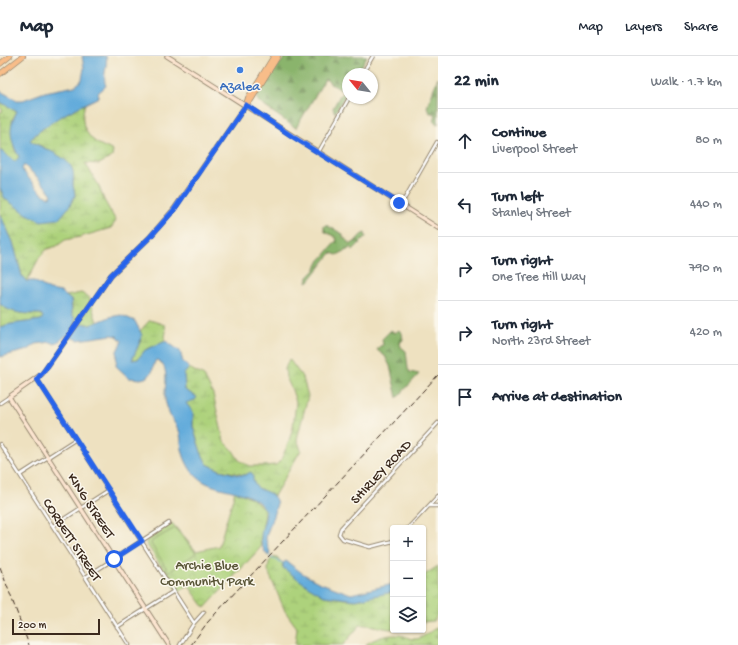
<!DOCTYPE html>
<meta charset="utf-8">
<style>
:root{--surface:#fff;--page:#f6f6f7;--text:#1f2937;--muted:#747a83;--line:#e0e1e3}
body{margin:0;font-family:"Gochi Hand",sans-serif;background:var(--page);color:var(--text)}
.controls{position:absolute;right:12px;bottom:12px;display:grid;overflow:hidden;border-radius:4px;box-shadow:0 1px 3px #0004}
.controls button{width:36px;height:36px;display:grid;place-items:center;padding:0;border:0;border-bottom:1px solid var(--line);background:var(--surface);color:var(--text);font:20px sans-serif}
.compass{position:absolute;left:342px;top:12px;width:36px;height:36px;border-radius:50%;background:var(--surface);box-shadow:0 1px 3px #0004;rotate:300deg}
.scale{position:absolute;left:12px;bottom:10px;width:88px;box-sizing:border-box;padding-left:4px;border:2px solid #3b2a1e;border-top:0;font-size:11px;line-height:14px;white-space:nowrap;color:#3b2a1e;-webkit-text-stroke:3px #fbf7ec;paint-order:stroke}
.stop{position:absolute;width:12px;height:12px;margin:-9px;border:3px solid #2563eb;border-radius:50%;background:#fff}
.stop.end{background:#2563eb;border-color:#fff;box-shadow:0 1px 4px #0008}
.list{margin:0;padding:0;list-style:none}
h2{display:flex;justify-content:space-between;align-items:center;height:52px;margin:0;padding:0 16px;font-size:17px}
h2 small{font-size:13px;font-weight:400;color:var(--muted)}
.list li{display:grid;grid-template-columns:26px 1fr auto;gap:12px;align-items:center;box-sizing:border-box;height:64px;padding:0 16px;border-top:1px solid var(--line)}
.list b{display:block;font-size:15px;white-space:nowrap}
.list p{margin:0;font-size:13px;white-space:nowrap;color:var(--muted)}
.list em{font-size:13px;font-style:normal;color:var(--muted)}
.icon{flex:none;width:22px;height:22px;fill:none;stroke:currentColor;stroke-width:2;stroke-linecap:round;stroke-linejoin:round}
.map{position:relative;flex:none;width:438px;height:589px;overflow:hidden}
header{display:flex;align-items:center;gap:24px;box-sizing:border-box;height:56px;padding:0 20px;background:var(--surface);border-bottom:1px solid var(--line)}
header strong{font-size:19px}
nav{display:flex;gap:22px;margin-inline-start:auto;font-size:14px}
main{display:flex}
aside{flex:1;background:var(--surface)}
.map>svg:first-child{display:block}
</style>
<header>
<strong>Map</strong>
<nav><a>Map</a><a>Layers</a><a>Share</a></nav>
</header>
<main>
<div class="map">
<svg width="438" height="589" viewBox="0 0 438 589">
<defs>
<pattern id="forest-firs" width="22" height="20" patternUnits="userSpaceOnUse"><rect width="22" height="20" fill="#8ab46c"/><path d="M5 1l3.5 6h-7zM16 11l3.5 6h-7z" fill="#729358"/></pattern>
<pattern id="wetland-marsh" width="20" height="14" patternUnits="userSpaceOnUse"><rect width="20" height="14" fill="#add27c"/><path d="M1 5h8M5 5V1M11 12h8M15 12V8" fill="none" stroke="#96b46b"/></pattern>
<pattern id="cemetery-stones" width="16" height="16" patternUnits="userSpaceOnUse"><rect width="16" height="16" fill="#add27c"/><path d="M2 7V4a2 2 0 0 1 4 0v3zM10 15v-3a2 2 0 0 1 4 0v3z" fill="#96b46b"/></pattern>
<pattern id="park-crowns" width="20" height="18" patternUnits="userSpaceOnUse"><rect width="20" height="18" fill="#add27c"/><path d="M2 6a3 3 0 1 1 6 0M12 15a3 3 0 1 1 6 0" fill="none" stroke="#96b46b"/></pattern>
</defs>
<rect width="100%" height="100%" fill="#fbf7ec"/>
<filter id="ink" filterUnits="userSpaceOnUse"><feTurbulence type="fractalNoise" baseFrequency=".025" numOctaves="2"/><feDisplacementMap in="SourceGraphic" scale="8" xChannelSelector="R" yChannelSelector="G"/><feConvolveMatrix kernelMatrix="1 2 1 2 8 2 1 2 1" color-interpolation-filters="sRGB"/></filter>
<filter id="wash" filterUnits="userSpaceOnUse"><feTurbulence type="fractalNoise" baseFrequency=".012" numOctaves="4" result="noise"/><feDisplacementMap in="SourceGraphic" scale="16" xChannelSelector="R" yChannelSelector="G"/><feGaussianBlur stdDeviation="0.9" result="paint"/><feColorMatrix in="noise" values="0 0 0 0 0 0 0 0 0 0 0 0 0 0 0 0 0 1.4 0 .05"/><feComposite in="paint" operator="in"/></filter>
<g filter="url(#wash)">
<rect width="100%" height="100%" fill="#eee1c0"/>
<path fill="url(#forest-firs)" stroke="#626f45" d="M286,0H367L357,18H348V34L335,57L333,52L340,39L342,38L343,35L342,33L330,28V26L325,23L296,72L261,48C259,46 256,43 257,39C258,33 281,7 286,0Z
M438,21V68L434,66L436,59L433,57H430L427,51Z
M326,169L343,178V181L351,188C357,186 358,179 365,177L366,181L353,194L350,191L349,193L337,199L331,197L309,225L307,226L308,221L315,214L320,204L324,200L337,184L335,181L324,175V170Z
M391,274L395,277L399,274L402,277L403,284L400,287L401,291L406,295L408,313L410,316L419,318L397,342L390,310L385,300L377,294L380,290L383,289L382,283Z"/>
<path fill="url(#wetland-marsh)" stroke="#747e4d" d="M0,46L17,55L12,64L14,92L19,101L15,106L0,94V56L3,55L0,51Z
M85,48C81,62 82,73 93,84C98,89 107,91 113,95L112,101L99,108L85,107L98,128L104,144L116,165L111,172L80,181L65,184L57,190L47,193L39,202L27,225H26L22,220L13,186L0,158V132L5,143L75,140L73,129L74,123L49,94L31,85L30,84C46,68 65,57 85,48Z
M81,237L89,241L97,266L90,269L83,267L76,271L74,261L72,258V245L66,240Z
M0,248C10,258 27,258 41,258L43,261L42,264L11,268L0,271Z
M150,264L165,269L166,276L164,286L145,294L138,303L132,304L140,286L142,279L139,276Z
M289,303L303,322L308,340L297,383L301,394L274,440L256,431L253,425L245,419L220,414L207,408L201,396L193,371V356L186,347L184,318L189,312L204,320L213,338L224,385L232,393L239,404L249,410H262L276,409L281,404L288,388L293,371L296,346L292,334L286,321L285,313Z
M274,500L283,507L282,510L324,540L345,543H362L376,539L393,536V573C382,573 373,568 360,569L343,589H295L297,572L285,555L268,515L269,506Z
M438,510V558L433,565L423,566V520Z"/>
<path fill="url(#cemetery-stones)" stroke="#747e4d" d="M438,571V589H365C376,581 390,577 404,580C407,581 410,583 413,583C423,584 429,575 438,571Z"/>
<path fill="url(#park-crowns)" stroke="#747e4d" d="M235,435L252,442L264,453L265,458L260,486L261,491L205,552L188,529L178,536L146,487L147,484L172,467L196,495L219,490Z"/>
<path fill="#add27c" stroke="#747e4d" d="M175,472L196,497L169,516L151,488L152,485Z"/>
<path fill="#64acdb" stroke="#506b7c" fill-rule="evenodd" d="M82,0H106C108,10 102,20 106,30L98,37L99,41C75,53 49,64 30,84L31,85C43,93 69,100 73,115C74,119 73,124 73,128C73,132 75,136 75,140L69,151L59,163L41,165L27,158L5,143L0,132V94L15,106L19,101C13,90 8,76 13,64C14,61 16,58 17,55L0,46V35L17,44H23L45,36L75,30L81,25L82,23L84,12ZM24,109L39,123L51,137L52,140L48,141C38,136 31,124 23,115L22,113Z
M0,158L13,186L22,220L26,225H34L50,234L61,236L71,244L72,258L74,261L76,271L79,270L83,267L90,269L110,261L121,259L135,265L142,279L140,286L132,304L138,303L145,294L166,285L180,295L183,306L189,312L184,318L185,334L197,341L195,344L186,347L193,356V371L201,396L207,408L220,414L239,419H245L251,416L253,419C252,440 274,430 277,448L267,478L266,483L270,497L268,500C251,480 271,462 264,452C249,432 220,437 201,424C191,418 184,404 182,393C181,389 181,383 180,378C178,370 170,363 168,354C167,350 165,346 165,342C164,330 171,311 157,304L155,305L152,316L148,321L141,323L129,322L116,310L117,295L122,285L117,280L112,279L78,284L66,280L55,288L51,286L36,288L28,294L0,301V271L11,268L41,264L43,261L41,258C27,258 10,258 0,248Z
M286,505L302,517L318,526L351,538L393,528V536L356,544L324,540L309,531L283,512V507Z"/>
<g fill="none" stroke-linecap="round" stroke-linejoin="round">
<path stroke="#64acdb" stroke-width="1" d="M269,499L271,502L283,507"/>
</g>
</g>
<g filter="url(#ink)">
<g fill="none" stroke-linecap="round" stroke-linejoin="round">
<defs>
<path id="street" d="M362,18L373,0
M318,97L349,42
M399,147L405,142L437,86
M37,323L194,567
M0,347L9,341
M0,388L129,589
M20,419L76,383
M429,450H438
M53,470L109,434
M408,472L438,440
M393,485L370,491L343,483L339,478L341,472L438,367
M86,521L169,467
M117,571L174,535
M180,589L194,567L204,556"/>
<path id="secondary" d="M167,0L438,172
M169,589L9,341L42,318L111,219L150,181L174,153L246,49"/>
<path id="highway" d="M0,8L10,0
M0,18L23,0
M246,49L251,44L278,0
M246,49L248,42L274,0"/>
</defs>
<use href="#street" stroke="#94866f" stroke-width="4.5"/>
<use href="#secondary" stroke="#94866f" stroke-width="5.5"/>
<use href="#highway" stroke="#94866f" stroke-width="6"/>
<use href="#street" stroke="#fff" stroke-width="2.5"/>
<use href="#secondary" stroke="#fce5d0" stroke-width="3.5"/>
<use href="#highway" stroke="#f8bd89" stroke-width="4.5"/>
<path stroke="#3b2a1e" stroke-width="1" stroke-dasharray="6 3" stroke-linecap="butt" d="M0,511L29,589
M191,589L207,567L227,545L438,319"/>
</g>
</g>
<g fill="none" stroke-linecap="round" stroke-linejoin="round" filter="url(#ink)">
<path stroke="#2563eb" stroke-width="5" d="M114,503L142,485L37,323L44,315L111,219L150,181L174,154L246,49L293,81L399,147"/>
</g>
<circle fill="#3f7fe0" stroke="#fbf7ec" stroke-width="1.5" cx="240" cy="14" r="4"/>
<g text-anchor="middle" stroke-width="3" stroke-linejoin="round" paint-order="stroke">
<g font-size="14" fill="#366cbe" stroke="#fbf7ec">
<text x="240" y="34">Azalea</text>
</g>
<g font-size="14" fill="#3b2a1e" stroke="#fbf7ec">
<text transform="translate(380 415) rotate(-47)" y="5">SHIRLEY ROAD</text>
<text transform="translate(92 449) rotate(57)" y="5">KING STREET</text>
<text transform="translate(73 483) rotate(57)" y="5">CORBETT STREET</text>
</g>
<g font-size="14" fill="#585436" stroke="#fbf7ec">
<text x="207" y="513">Archie Blue<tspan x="207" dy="16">Community Park</tspan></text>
</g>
</g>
</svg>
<div class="controls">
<button>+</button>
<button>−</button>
<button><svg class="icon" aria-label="layers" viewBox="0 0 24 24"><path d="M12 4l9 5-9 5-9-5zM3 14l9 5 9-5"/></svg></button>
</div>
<svg class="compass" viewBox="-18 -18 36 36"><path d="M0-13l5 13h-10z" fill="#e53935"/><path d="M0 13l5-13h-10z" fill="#747a83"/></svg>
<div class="scale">200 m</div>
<div class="stop" style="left:114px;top:503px"></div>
<div class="stop end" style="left:399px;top:147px"></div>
</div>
<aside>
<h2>22 min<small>Walk · 1.7 km</small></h2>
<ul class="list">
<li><svg class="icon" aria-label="ahead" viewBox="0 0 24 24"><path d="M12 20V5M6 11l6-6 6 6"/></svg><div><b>Continue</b><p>Liverpool Street</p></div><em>80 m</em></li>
<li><svg class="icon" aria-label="left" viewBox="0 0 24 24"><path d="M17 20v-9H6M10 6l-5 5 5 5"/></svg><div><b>Turn left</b><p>Stanley Street</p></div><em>440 m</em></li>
<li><svg class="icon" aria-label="right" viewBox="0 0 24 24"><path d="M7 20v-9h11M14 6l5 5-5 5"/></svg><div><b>Turn right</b><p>One Tree Hill Way</p></div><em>790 m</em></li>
<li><svg class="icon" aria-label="right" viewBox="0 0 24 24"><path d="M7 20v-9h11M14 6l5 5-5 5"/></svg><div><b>Turn right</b><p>North 23rd Street</p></div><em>420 m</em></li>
<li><svg class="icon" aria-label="arrive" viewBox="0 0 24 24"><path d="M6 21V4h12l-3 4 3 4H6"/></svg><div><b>Arrive at destination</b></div></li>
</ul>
</aside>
</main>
